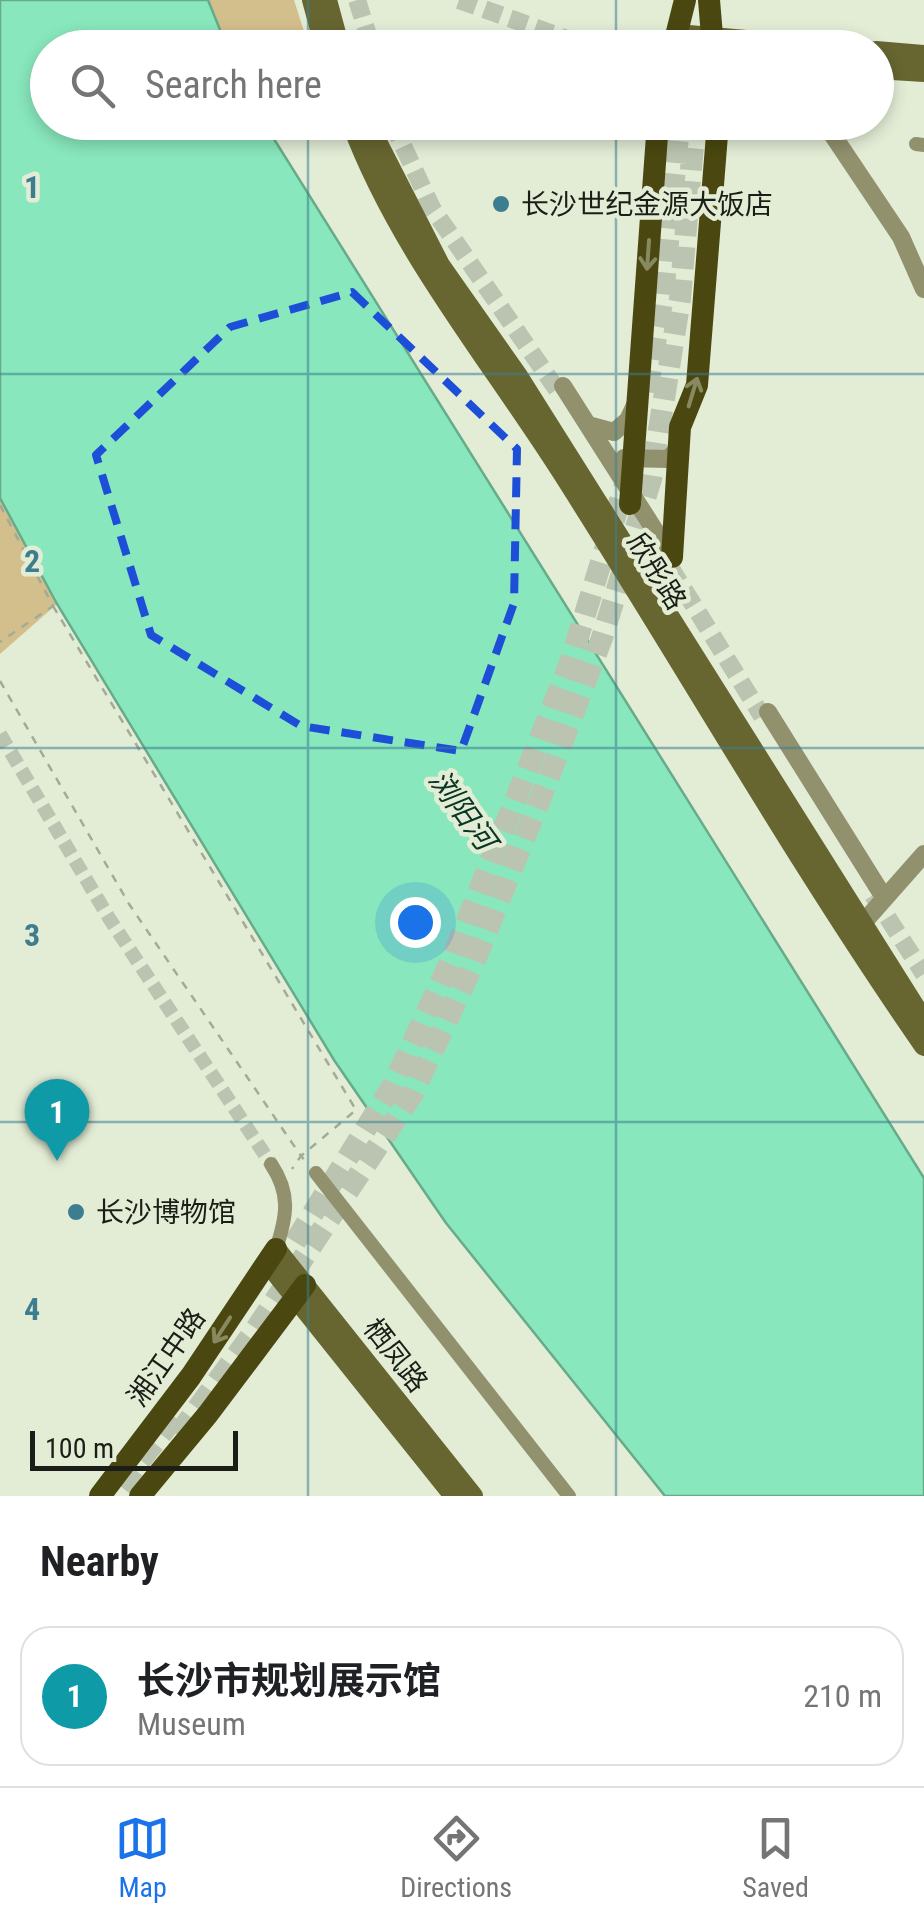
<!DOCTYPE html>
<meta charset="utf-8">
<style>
:root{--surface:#fff;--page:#f2f2f2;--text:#202124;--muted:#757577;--line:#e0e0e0;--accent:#1a73e8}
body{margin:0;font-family:"Roboto Condensed","Noto Sans SC",sans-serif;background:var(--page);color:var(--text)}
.scale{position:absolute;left:30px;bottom:25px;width:208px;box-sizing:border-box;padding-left:10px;border:5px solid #1b1e16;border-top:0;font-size:28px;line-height:35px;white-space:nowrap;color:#1b1e16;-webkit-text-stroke:8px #e3edd6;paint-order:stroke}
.you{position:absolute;left:415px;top:922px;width:35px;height:35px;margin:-25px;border:8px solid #fff;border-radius:50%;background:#1a73e8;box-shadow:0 0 0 15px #1a73e833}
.badge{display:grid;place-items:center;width:65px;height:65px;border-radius:50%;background:var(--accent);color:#fff;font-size:32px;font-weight:700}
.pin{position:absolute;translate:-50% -82px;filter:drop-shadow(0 2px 5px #0008)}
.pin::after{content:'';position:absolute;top:52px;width:35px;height:30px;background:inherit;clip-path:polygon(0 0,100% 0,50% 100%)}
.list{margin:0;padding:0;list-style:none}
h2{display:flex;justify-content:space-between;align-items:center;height:130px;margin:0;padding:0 40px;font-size:42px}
h2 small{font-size:32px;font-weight:400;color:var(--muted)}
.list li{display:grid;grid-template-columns:65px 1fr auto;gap:30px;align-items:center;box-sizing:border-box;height:140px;margin:0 20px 20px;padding:0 20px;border:2px solid var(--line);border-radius:30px}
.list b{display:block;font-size:38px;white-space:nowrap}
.list p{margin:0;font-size:32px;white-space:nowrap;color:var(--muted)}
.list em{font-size:32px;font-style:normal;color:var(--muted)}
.icon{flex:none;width:55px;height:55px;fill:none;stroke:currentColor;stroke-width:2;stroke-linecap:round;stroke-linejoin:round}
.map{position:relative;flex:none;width:924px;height:1496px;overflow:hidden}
.search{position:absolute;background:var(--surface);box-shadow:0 5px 15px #0003;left:30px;right:30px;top:30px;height:110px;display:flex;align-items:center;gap:25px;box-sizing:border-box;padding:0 35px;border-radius:55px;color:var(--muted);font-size:38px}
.sheet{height:290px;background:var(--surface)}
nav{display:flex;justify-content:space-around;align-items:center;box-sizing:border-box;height:140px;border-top:2px solid var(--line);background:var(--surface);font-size:28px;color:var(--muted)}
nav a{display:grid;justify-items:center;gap:5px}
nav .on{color:var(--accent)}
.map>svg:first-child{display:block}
</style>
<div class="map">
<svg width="924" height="1496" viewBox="0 0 924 1496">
<rect width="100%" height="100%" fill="#e3edd6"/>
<path fill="#d3bf8b" d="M208,0H294L309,47H227Z
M0,498L57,604L0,654Z"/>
<path fill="#88e7bc" stroke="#67ab8a" stroke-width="2.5" d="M0,0H208L227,47L48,48V122L264,123L924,1178V1496H665L446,1223L334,1060L57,604L0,498Z"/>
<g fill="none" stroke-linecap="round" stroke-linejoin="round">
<path stroke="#bbc4b0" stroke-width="14" stroke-dasharray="14 7" stroke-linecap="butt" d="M0,734L109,918L271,1164"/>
<path stroke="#bbc4b0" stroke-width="18" stroke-dasharray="18 9" stroke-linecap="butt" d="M357,0L372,48
M459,0L592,48
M392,122L432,208L560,394
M670,567L762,716
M873,895L924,974"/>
<path stroke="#bbc4b0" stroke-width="22" stroke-dasharray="22 11" stroke-linecap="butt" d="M647,392L663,296L679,126
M295,1242L393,1085L453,956L570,663L626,481
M178,1435L256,1329L412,1095L473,965L545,787L602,638L651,479L680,299L695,122
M120,1486L181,1409"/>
<path stroke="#a3ab98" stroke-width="2.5" stroke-dasharray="8 8" stroke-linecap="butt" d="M0,505L53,606L0,642
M53,606L356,1110L301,1156L306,1162
M0,681L129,904L301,1156L292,1169"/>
<path stroke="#91916e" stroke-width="14" d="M916,144L924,145
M271,1164C291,1194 287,1216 276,1249
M316,1173L569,1496"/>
<path stroke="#91916e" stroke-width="18" d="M603,44L612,48
M824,122L901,237L924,289
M563,386L673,559
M588,425L614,432L628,420L635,405
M624,458L668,459L678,449
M768,712L880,891
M855,932L924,854"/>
<path stroke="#676631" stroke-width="20" d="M312,0L325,48
M327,0L340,48
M677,34L837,48
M876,51L924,55
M876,69L924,72
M351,122C398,249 489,358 561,471C683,662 795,860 924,1046
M367,122L440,265L518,376L924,1021
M276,1249L473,1496
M267,1262L454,1496"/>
<path stroke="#4a4810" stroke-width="22" d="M709,0L713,48
M673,48L685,0
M630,504L658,122
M672,557L680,427L697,385L718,122
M100,1496L191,1376L276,1249
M140,1496L208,1414L305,1285"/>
</g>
<defs><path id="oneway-shaft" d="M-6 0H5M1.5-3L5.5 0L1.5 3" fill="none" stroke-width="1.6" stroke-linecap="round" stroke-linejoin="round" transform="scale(2.5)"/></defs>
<g stroke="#878a5f">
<use href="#oneway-shaft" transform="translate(648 255) rotate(94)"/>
<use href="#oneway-shaft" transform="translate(693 392) rotate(-73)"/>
<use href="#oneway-shaft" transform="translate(222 1330) rotate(123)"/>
</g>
<path fill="none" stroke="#1d4ed8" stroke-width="8" stroke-dasharray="20 12" stroke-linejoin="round" d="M352,292L517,449L514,603L461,751L301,726L151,635L96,455L230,327Z"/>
<path fill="none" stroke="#3d7d90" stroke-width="2.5" stroke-opacity="0.55" d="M308,0V48M616,0V48M308,122V1496M616,122V1496M0,374H924M0,748H924M0,1122H924"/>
<g fill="#3d7d90" stroke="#e3edd6" stroke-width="4">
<circle cx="501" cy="204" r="10"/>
<circle cx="76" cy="1212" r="10"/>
</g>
<g text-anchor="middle" stroke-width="9" stroke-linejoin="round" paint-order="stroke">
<g font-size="28" fill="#1b1e16" stroke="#e3edd6" text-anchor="start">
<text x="521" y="214">长沙世纪金源大饭店</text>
<text x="96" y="1222">长沙博物馆</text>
</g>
<g font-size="28" fill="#1b1e16" stroke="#e3edd6">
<text transform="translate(657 571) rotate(58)" y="10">欣彤路</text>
<text transform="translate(396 1355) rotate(52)" y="10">栖凤路</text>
<text transform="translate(166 1357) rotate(-55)" y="10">湘江中路</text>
</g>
<g font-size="30" font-style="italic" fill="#0b3626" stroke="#e3edd6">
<text transform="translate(462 810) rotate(54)" y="10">浏阳河</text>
</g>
</g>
<g font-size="32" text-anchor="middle" font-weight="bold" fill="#3d7d90" stroke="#e3edd6" stroke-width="9" stroke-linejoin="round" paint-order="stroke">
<text x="32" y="198">1</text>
<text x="32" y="572">2</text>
<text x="32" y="946">3</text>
<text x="32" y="1320">4</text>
</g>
</svg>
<div class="scale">100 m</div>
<div class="you"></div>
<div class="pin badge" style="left:57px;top:1161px;background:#0f9aa8">1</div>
<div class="search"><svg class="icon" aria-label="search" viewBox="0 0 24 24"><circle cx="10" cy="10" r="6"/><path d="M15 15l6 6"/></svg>Search here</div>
</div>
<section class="sheet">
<h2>Nearby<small></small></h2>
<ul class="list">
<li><span class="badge" style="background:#0f9aa8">1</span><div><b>长沙市规划展示馆</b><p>Museum</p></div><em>210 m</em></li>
</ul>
</section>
<nav>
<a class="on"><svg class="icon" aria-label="map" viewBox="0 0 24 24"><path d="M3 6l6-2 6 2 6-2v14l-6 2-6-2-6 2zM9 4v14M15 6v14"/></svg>Map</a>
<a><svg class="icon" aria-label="directions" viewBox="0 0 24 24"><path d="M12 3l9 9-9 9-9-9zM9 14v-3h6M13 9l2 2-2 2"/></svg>Directions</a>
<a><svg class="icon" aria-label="saved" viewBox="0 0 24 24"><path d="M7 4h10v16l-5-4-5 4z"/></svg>Saved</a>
</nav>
